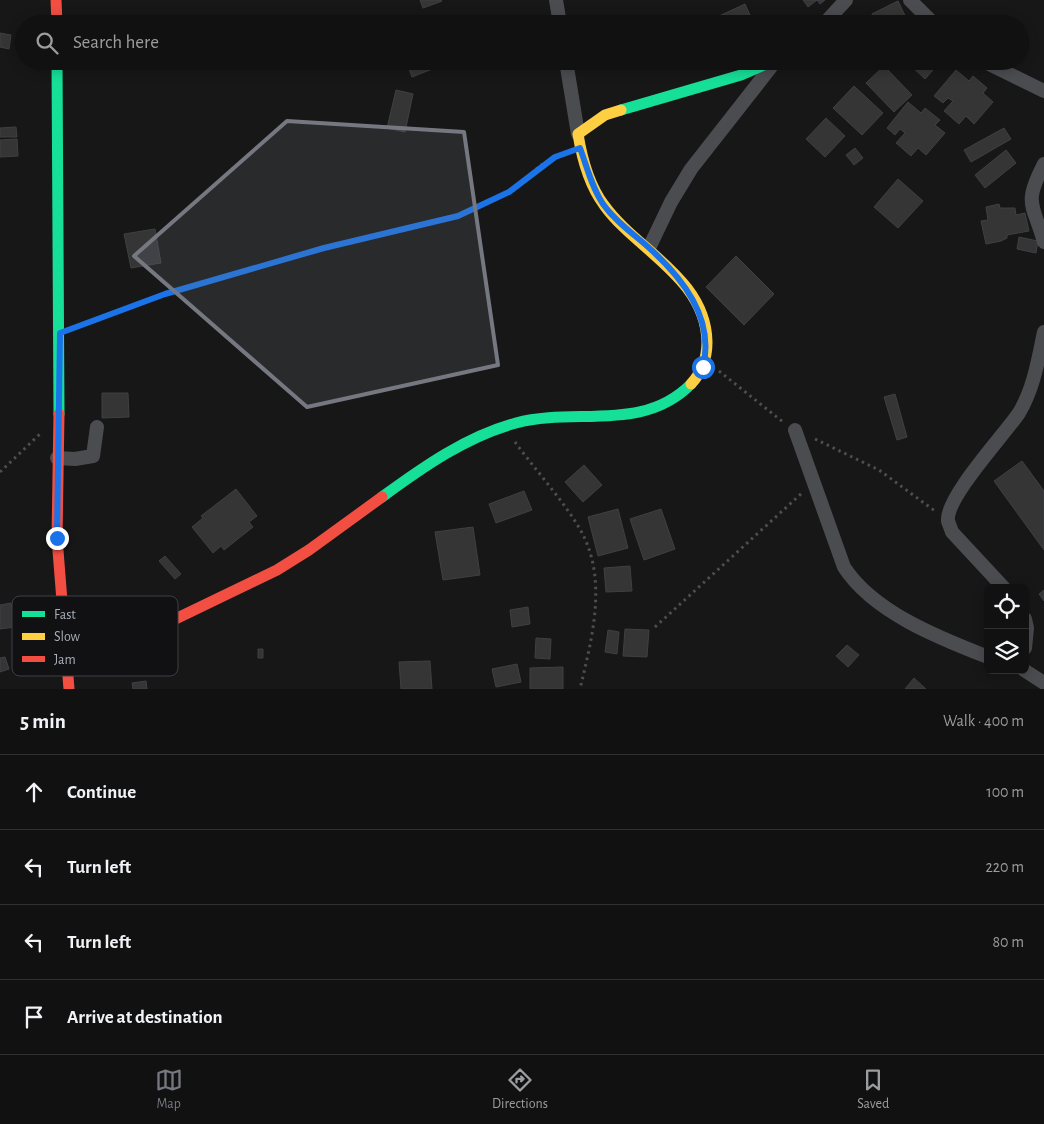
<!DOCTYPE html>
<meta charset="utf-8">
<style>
:root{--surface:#111;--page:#1e1f1f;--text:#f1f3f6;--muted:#9c9d9f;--line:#303131;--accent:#757880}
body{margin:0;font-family:"Alegreya Sans",sans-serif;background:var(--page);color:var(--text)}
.controls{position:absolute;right:15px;bottom:15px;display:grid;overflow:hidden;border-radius:8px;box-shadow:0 2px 12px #0003}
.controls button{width:45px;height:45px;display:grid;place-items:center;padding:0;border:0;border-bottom:1px solid var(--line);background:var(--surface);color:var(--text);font:25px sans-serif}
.stop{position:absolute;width:15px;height:15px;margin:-11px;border:4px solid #1a73e8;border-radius:50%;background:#fff}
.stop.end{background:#1a73e8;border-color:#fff;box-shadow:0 1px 5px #0008}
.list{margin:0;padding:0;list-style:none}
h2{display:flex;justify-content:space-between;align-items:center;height:65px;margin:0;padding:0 20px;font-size:21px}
h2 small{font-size:16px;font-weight:400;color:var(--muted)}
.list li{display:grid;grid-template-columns:32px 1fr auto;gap:15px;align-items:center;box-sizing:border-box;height:75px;padding:0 20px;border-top:1px solid var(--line)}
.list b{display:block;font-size:19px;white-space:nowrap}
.list em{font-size:16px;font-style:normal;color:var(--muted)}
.icon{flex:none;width:28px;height:28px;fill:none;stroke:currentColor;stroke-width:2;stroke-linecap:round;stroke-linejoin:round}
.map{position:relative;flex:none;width:1044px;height:689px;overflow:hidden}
.search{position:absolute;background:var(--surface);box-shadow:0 2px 12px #0003;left:15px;right:15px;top:15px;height:55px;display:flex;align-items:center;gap:12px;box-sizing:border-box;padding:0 18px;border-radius:28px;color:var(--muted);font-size:19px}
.sheet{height:365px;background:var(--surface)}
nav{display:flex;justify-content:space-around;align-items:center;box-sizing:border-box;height:70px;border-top:1px solid var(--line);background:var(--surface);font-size:14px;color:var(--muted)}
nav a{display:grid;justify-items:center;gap:2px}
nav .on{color:var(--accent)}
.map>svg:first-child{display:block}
</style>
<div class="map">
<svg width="1044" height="689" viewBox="0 0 1044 689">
<rect width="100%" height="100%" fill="#171717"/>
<path fill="#353536" stroke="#3f4043" d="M420,0H441L442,1L423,8Z
M803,0H825L820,4L817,0L808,7Z
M898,1L909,24H876L872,14Z
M745,4L754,24H705L704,23Z
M0,33L11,35L9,49L0,47Z
M161,61H174L173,68L160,66Z
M406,61H444L445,64L412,77Z
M906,61H941L925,79Z
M884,66L912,95L894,112L866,83Z
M956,70L969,81L973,76L987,88L983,93L993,102L974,124L966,116L959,124L944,111L953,101L948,98L943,103L934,96Z
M854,86L883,113L862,135L833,108Z
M396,90L413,94L405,132L387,128Z
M908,102L921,113L925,108L940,120L935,125L945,133L926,155L918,148L911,156L896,143L905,133L900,129L895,135L887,128Z
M826,118L845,136L825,157L806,139Z
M16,127L17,137H0V128Z
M1004,128L1011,139L971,162L964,150Z
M17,139L18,156L0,157V140Z
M855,148L863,158L854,165L846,155Z
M1006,150L1016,163L985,188L975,175Z
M898,179L923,201L898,228L874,207Z
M999,204L1000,208H1015L1016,215L1025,213L1029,231L1007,235V238L1001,241L986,244L981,221L988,220L986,207Z
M155,229L161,263L131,268L124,234Z
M1019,237L1038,241L1036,253L1017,249Z
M736,256L774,294L744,325L706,287Z
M102,393H128L129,417L102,418Z
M895,394L907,437L897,440L884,397Z
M1022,461L1044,491V550L994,481Z
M584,465L602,485L583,502L565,482Z
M236,489L257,516L249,522L253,527L224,550L221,546L213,553L192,527L203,518L201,516Z
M524,491L532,510L496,523L489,504Z
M618,509L628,548L598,556L588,517Z
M661,509L675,549L644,560L630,519Z
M473,527L480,575L443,580L435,532Z
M165,556L181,574L175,579L159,561Z
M630,566L632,591L606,592L604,568Z
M1044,590V601L1039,594Z
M11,603L15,627L0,629V605Z
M528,607L530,624L512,627L510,610Z
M625,629L649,630L647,657L623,656Z
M608,630L619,632L617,654L605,652Z
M536,638L551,639L550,659L535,658Z
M847,645L859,655L848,667L836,656Z
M258,649H263V658H258Z
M5,657L9,669L0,672V658Z
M430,661L432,689H401L399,662Z
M517,664L521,682L496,687L492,669Z
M563,667V689H530V668Z
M914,678L926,689H905Z
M146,681L147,689H133L132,683Z"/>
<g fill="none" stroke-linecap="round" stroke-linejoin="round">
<path stroke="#4d4e52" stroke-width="3" stroke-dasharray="2.5 4" stroke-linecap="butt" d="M78,326L165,294L324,248L458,216L509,192L541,165L565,153
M719,371L783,422
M815,439L879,470L935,511
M515,442C536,471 564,501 581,531C608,580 592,638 580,689
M0,472L41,433
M655,627L802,493"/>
<path stroke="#4b4c50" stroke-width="14" d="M556,0L560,24
M910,0L934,24
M824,24L846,0
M566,61L578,134
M983,61L1044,91
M1044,164C1023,205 1033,203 1044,242
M649,248L671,202L691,169L774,63
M795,430L844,567C873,612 939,638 988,657
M57,458L75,459L93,456L97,427
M1004,588L952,532C951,529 949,524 948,521C945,498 1005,434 1019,413C1034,388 1038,360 1044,332
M1025,619L1027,628L1025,648
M1024,670L1044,683"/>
<path stroke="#16e098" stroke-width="11" d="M57,61L59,414
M621,110L741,75L773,61
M382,497C423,467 467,436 516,423C575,407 643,433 691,384"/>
<path stroke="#ffcf43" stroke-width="11" d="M621,110L605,115L578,134C582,159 589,185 604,205C636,250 706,278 707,342C707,358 702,372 691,384"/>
<path stroke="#f24e42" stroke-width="11" d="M56,0L57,24
M59,414L57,538L69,689
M66,668L163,625L277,570L309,550L382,497"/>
</g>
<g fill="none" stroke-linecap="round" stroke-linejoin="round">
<path stroke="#1a73e8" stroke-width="6" d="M57,538L60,333L165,294L324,248L458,216L509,192L555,157L580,148C587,167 592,188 603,204C615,221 632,233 647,246C682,277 715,318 703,367"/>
</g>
<path fill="#757880" fill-opacity="0.2" stroke="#757880" stroke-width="4" stroke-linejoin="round" d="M287,121L464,132L498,365L307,407L134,256Z"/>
<rect x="12" y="596" width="166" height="80" rx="8" fill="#111113" stroke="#3e4045" stroke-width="1"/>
<rect x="22" y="611" width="23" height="6" fill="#16e098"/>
<rect x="22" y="633" width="23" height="7" fill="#ffcf43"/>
<rect x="22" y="656" width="23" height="6" fill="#f24e42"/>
<g font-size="14" fill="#a8adb8">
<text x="54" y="619">Fast</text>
<text x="54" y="641">Slow</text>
<text x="54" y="664">Jam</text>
</g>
</svg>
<div class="controls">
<button><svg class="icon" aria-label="locate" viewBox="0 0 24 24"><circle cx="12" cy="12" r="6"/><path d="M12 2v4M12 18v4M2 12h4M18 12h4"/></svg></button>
<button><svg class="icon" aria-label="layers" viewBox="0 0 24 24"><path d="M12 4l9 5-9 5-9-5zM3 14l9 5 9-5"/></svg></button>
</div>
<div class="stop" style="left:703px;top:367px"></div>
<div class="stop end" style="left:57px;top:538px"></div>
<div class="search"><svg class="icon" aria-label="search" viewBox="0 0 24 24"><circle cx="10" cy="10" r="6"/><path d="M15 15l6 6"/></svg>Search here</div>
</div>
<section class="sheet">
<h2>5 min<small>Walk · 400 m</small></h2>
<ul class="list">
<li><svg class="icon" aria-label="ahead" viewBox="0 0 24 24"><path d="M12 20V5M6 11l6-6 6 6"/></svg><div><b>Continue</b></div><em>100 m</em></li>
<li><svg class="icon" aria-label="left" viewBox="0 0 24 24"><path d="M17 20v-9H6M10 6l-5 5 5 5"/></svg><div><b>Turn left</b></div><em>220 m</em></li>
<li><svg class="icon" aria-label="left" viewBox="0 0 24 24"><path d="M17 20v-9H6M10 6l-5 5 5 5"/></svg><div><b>Turn left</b></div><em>80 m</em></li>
<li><svg class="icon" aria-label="arrive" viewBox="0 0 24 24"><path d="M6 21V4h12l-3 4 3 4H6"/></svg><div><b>Arrive at destination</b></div></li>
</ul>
</section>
<nav>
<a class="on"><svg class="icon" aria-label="map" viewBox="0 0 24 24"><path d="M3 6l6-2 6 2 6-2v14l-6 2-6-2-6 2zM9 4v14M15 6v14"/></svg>Map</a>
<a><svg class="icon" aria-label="directions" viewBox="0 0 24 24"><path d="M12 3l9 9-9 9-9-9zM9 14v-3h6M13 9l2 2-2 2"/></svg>Directions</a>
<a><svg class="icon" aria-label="saved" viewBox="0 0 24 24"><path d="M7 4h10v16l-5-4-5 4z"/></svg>Saved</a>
</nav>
